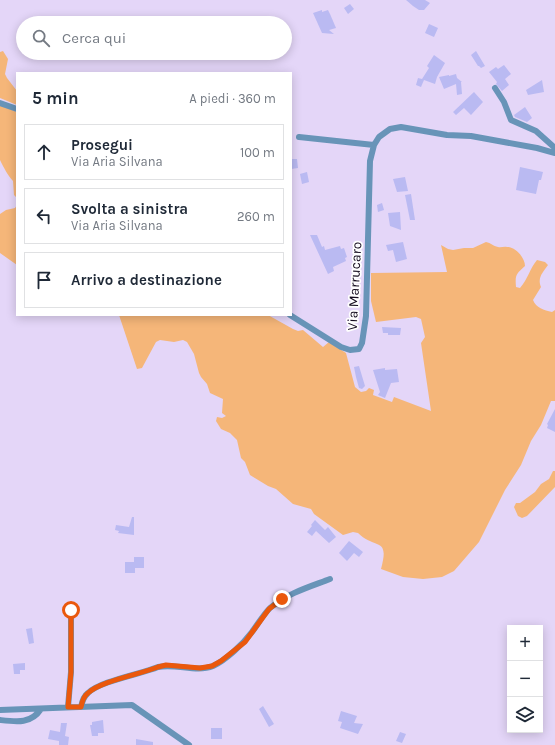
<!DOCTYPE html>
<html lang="it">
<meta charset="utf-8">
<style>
:root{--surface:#fff;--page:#f6f6f7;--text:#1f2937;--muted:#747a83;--line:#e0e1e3}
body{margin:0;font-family:Karla,sans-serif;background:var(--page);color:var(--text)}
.controls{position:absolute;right:12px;bottom:12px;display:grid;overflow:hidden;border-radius:0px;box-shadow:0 2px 10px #0003}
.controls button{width:36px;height:36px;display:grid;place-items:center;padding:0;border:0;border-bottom:1px solid var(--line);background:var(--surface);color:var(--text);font:20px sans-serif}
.stop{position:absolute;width:12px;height:12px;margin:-9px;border:3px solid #ea580c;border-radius:50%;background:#fff}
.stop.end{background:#ea580c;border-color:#fff;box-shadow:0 1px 4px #0008}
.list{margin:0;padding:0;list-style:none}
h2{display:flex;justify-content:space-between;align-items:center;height:52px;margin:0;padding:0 16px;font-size:17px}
h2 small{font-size:13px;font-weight:400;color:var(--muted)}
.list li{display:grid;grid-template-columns:26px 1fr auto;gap:12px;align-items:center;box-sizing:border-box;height:56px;margin:0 8px 8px;padding:0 8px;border:1px solid var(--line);border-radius:0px}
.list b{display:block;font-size:15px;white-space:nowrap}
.list p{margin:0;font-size:13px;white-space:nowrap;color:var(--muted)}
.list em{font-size:13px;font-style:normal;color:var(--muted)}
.icon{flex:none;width:22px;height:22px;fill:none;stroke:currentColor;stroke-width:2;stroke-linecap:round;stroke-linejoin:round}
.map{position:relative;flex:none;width:555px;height:745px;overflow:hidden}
.search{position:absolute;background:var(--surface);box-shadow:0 2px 10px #0003;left:16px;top:16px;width:276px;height:44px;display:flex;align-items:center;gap:10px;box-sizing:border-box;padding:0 14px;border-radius:22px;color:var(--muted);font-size:15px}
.panel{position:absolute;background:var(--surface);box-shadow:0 2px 10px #0003;left:16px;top:72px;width:276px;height:244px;border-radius:0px}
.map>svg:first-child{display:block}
</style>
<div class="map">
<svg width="555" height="745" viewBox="0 0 555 745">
<rect width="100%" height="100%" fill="#e4d6f8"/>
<path fill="#f5b679" d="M3,51L8,59L5,74L7,78L17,91V105L0,98V52Z
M0,105L17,112V198L14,195L13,181C7,174 4,168 0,160Z
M17,205V265L0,253V214L6,210L15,208Z
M486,242C491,243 493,246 498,247C501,248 504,246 507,247C516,247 525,258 525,266C516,274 515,275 516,287L520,288C528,279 530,268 537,260L545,262L548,265C543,272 537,278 541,287L533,300C536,308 544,310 552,312L555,310V401H551L541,425L531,441L521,465L505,490L479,542L454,571L442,577L423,579L403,577L381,569C390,536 375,550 358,533L353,532L343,535L314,514L311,509L293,504L276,489L268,486L250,475L245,462L241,458L237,440L230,433L221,429L216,421L217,417L222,418L226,416L222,413L223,399L210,393L207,384L201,377L199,373L194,354L187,342L183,340L174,342L160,340L156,342L142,368L137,369L119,315H268L293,329L298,331L303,330L323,347L329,342L346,353L355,387L361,392L366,391L369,388L374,390L373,395L392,402L394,397L431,411L421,343L425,337L421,319L416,317L376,322L371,301V273L447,272L441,245L448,249L453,250L464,248H473Z
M553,471H555V487L527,516L522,518L518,516L514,507L516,503H520L535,492L541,484L549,479Z"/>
<path fill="#babaf2" d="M406,0H425L430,3L424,10H419L413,6Z
M350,4L354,9L348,14L344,8Z
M322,10V12L328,10L330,14L336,28L329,30L334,34L322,33L313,13Z
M429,24L438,28L434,37L425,33Z
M476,51L485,66L481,68L479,66H478L471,55Z
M434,55L445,63L437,77L435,84L424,80L421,87L416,85L418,78L422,79L429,68L427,66Z
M504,65L511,74L505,79L509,85L502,91L496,84L497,82L489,72L496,67L498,69Z
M456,74L457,78L462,82H461L462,94L457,95L456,84L444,89L439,77L449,75V76Z
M542,80L544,92L528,95L526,90Z
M474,92L483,102L471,115L464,108L456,115L453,112Z
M525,107L532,118L527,122L515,117L514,115Z
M291,159H297L298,168L291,169Z
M520,167L543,172L541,180H539L536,194L516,190Z
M307,172L309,182L302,184L300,174Z
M405,177L408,191L397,192L393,179Z
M411,194L415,220H410L405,195Z
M382,203L384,210L378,212L377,205Z
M400,212L401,230L390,226L388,213Z
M310,235H317L322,247L324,246L325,250L340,246L341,249L344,248L347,257L345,258L346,261L333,267L334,271L328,274Z
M403,242L407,259L396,262L393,250L388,251L386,245Z
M382,327L401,328L400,335H388V333H383Z
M359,366L365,386L362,389L359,388L356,377L354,367Z
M385,368V370L397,369L399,382L391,383L385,398L378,395L380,392L373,370Z
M555,409V432L547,428L548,425L547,424Z
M132,517H134V535L118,533L119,531L115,530L116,525L129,527Z
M315,520L325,530L328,527L336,537L329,543L316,531L312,536L307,532L312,526L311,525Z
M349,541L363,552L359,557L354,553L347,561L339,553Z
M134,557H144V568H135V573H125V562H134Z
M32,628L34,643L29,644L26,629Z
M25,663V670H20V674H14L13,664Z
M263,706L274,724L269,727L259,709Z
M341,711L357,716L354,723L363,724L358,734L340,728L342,722L338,721Z
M103,720L104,733H98V736H92L90,725H92V722Z
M61,723H67L65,736L69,737L68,745H59V741L48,739L50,730L60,732Z
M211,728H222V739H211Z
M400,732L406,734L402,743L396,741Z
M136,739L153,742V745H136Z"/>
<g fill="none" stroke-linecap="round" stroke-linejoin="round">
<path stroke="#6894b8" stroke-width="6" d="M495,88L504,102L511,120L536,131L555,148
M0,103L17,109
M299,137L374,145
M290,315L341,347L350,350L359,349L362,343L366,316L370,161L374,145L379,137L390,129L401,127L447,135L471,136L537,148L555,153
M68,707L71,672V610
M81,707C82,702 84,696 88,693C100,681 141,674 158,667C176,663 196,673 213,666C226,660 243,644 252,632C258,624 263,615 270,608C288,593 309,587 330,579
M0,710L132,705L189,745
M0,720C17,722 31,724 41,709"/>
</g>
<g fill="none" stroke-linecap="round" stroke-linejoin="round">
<path stroke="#ea580c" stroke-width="5" d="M71,610V672L68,707H81C82,702 84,696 88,693C100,681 141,674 158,667L166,665L200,668L212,666L221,661L245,642L269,609L282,599"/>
</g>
<g text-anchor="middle" stroke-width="3.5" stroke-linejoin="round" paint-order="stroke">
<g font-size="14" fill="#140b1e" stroke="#fff">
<text transform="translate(354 286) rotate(-87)" y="5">Via Marrucaro</text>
</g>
</g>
</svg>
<div class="controls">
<button>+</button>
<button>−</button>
<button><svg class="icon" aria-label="layers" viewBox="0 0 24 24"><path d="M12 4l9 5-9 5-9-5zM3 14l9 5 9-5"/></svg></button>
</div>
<div class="stop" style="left:71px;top:610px"></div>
<div class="stop end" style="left:282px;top:599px"></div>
<div class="search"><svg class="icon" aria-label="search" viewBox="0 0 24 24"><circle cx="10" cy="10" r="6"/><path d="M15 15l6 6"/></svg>Cerca qui</div>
<section class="panel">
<h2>5 min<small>A piedi · 360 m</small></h2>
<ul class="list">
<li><svg class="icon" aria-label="ahead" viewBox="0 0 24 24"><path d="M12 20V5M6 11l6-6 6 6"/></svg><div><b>Prosegui</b><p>Via Aria Silvana</p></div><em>100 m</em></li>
<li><svg class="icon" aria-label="left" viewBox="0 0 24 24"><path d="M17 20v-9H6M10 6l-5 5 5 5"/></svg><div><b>Svolta a sinistra</b><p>Via Aria Silvana</p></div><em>260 m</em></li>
<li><svg class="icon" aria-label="arrive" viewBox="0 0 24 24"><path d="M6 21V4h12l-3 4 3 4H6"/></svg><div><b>Arrivo a destinazione</b></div></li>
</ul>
</section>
</div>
